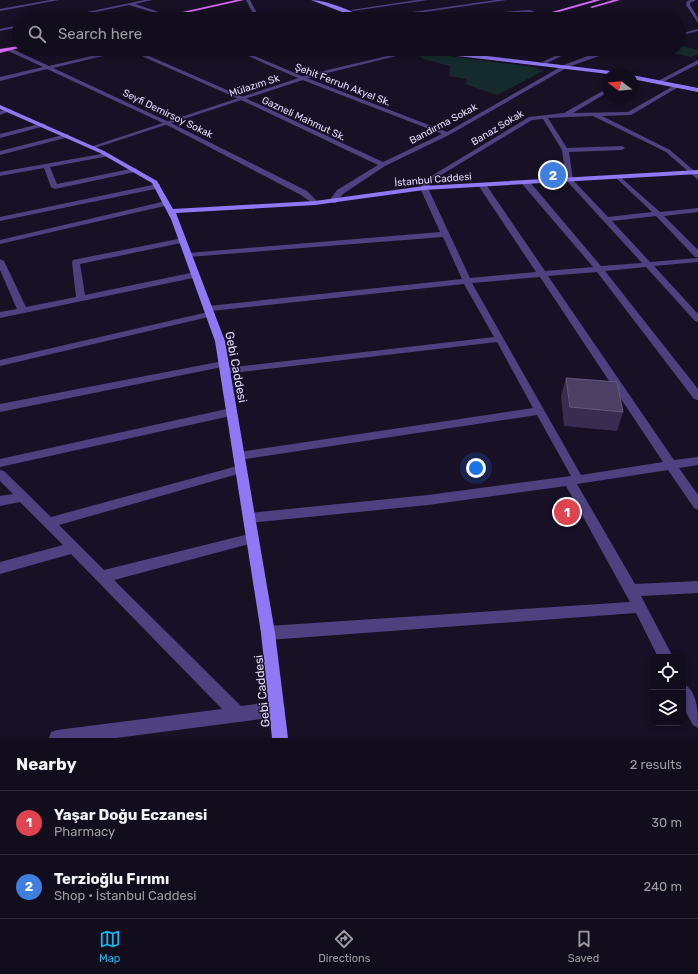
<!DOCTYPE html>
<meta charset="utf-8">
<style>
:root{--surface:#120d1c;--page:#1f1b29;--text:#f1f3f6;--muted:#9c9ca3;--line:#312d3b;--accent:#16b4ea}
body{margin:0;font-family:Rubik,sans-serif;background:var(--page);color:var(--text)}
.controls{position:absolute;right:12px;bottom:12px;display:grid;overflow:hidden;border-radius:8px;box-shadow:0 2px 6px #0003}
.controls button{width:36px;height:36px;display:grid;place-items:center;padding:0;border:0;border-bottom:1px solid var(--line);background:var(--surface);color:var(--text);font:20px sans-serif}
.compass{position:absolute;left:602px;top:68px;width:36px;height:36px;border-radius:50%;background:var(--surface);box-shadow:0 2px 6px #0003;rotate:286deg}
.you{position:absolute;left:476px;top:468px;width:14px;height:14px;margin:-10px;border:3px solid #fff;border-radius:50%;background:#1a73e8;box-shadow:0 0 0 6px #1a73e833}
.badge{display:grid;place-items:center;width:26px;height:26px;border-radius:50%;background:var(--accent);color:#fff;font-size:13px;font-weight:700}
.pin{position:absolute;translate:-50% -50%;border:2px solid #fff;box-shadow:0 1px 4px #0006}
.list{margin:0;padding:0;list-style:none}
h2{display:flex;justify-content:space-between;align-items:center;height:52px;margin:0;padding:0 16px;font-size:17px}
h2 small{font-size:13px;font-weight:400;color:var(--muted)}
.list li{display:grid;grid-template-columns:26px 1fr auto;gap:12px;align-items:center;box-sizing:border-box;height:64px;padding:0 16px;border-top:1px solid var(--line)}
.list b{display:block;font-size:15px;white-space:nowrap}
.list p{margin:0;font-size:13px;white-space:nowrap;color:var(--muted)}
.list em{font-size:13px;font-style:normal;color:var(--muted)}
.icon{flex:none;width:22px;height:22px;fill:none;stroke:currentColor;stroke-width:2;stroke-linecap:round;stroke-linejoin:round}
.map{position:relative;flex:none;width:698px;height:738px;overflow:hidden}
.search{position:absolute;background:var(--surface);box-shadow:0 2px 6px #0003;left:12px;right:12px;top:12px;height:44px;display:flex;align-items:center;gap:10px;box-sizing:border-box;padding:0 14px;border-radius:22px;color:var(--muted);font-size:15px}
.sheet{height:180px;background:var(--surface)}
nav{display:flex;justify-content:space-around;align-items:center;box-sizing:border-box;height:56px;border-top:1px solid var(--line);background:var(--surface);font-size:11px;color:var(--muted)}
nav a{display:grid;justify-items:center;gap:2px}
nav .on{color:var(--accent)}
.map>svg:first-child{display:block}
</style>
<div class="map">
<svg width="698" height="738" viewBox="0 0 698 738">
<rect width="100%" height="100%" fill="#181125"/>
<path fill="#152b2e" d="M679,45L698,50V54L691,57L656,49H679Z
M426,53L534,67L543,71L497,95L465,84L467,79L449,76L450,66L423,59L416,54Z"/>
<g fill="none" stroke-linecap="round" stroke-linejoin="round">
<path fill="#4d4180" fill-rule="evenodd" d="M50,0H59L0,11V9Z
M144,0H152L135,4L162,13V15L129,5L63,19H54Z
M246,0H250L260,19H256Z
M417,0H428L353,11L351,10Z
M496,0H507L376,19L371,18Z
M690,0H696L690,3V5L698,18V23L686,5L687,1Z
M530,10L545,16L543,17C539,16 535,14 531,13C515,9 490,19 473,19L502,12Z
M352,13L354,15L290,19L292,18Z
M19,25V27L0,31V29Z
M698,29V31L679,36V34Z
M6,48H10L49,66L121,49H133L243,97L383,162L442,134L300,79L232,49H238L304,77L447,132L564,65L606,49H612L605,54L568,67L449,135L385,166L343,194L336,203H333L329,201L337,190L378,165L239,99L128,50L53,68L169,122L307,191L319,203L315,205L301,195L165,124L47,69L0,81V77L43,67L6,50Z
M570,49H576L547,63L542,62Z
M698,60V64L661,83L656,82Z
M675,85L680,86L631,115L602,116L670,150L698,174V180L666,152L593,116L548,118L567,148L622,146L625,148L622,150L569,152L573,180L608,217L652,212L616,178L615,177L618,175L660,212L698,208V212L664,216L698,250V257H695L656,216L612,221L650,262L698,258V262L654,266L698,314V322L695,321L646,267L605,271L698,389V400L694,399L597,272L548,276L674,460L698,457V465L679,468L698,495V510L694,508L668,470L577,484L635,584L698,581V593L641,596L673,657H658L636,613L268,640L263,638L261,633L263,628L268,626L630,602L566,486L428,505L249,523L245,522L243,518L245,514L249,513L428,495L571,476L537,415L239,460L235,459L233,456L235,453L239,452L533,408L497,342L225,374L220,371L225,368L494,337L464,284L211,311L215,314L213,316L0,366V360L208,312L203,309L208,306L462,279L443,237L188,257L184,255L188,253L440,232L420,188L428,178L529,117L564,113L608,88V92L573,113L628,112ZM543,119L562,150L566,180L642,263L601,266L529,181H526L522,183L523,185L593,267L545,271L485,183H482L478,185L536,272L470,278L428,188L433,180L532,120ZM540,277L663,462L581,475L472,283Z
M8,109L13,110L0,115V111Z
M43,123L46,125L45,126L0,138V134Z
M67,134L69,135V137L0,155V151Z
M107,153L109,154V156L50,167L57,184L135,168L138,170L135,172L55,189L51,187L44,168L0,176V172Z
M157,184H160V188L0,221V217Z
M166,201H169V205L0,244V240Z
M183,238H186V242L80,264L85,295L195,272L199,275L198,277L0,318V312L17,309L0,270V259L4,261L26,307L76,297L72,262L73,260Z
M223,361L227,362L228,364L227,366L0,412V404Z
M231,408L235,409L236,412L235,415L0,467V459Z
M241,465L245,466L247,469L245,472L59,525L104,570L253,533L257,534L259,538L257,542L253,543L114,580L241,706L277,701L282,704L285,709L282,714L277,717L116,738H49L51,732L57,730L222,709L71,554L0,574V562L63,545L20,502L0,506V496L13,494L0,481V470L4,471L51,517Z
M683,684C698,690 698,713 698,728L693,725L683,707Z"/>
<path fill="#4d4180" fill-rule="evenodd" d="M417,49H425L315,76L95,148L90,147L311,74Z"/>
<path fill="#8e78f3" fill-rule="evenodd" d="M311,0C325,0 354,11 366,19H360Z
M359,12L377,18V19H371L357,14Z
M420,49H445V51L619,72L622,74H608L432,53Z
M632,75L698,88V92L632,79Z
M0,105L104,151L157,181L173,209L315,201L424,186L698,170V174L424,190L315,205L176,213L225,341L275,633L288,738H272L261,633L215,341L171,219L152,183L100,153L0,109Z"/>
<path fill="#d469f2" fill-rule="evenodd" d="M236,0H244L159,19H151Z
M594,0H601L534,19H527Z
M613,0H620L592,8L590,7Z
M159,13L161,15L144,19H136Z
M19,46V48L0,53V49Z"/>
</g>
<path fill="#392c51" d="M566,378L623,412L617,431L564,426L561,396Z"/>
<path fill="#4b3f63" stroke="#63577b" d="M566,378L617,382L623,412L570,407Z"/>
<g text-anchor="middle" stroke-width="3" stroke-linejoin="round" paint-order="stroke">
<g font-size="10" fill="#e2d9fc" stroke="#181125">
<text transform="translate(343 84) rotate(21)" y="4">Şehit Ferruh Akyel Sk.</text>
<text transform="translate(254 85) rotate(-18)" y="4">Mülazım Sk</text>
<text transform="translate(168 113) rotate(26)" y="4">Seyfi Demirsoy Sokak</text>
<text transform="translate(304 118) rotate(25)" y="4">Gazneli Mahmut Sk.</text>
<text transform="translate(443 123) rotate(-28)" y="4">Bandırma Sokak</text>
<text transform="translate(497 127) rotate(-31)" y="4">Banaz Sokak</text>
<text transform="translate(433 179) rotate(-5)" y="4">İstanbul Caddesi</text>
</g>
<g font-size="12" fill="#e2d9fc" stroke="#181125">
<text transform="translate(236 367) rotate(79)" y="4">Gebi Caddesi</text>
<text transform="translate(262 691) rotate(-96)" y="4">Gebi Caddesi</text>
</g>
</g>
</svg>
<div class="controls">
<button><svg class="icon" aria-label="locate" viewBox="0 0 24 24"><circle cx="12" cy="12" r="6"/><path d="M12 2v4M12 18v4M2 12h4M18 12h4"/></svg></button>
<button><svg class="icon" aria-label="layers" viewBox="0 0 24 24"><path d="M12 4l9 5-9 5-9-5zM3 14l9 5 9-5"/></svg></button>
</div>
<svg class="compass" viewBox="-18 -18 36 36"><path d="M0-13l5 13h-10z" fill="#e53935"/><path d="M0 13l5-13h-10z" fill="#9c9ca3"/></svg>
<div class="you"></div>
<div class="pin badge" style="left:567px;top:512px;background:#e0444e">1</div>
<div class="pin badge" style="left:553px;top:175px;background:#3f7fe0">2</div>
<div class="search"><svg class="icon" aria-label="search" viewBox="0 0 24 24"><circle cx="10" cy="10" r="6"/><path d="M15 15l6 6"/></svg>Search here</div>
</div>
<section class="sheet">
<h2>Nearby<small>2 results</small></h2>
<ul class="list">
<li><span class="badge" style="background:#e0444e">1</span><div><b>Yaşar Doğu Eczanesi</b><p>Pharmacy</p></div><em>30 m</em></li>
<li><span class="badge" style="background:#3f7fe0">2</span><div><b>Terzioğlu Fırımı</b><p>Shop · İstanbul Caddesi</p></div><em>240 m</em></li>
</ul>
</section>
<nav>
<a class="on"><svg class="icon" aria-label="map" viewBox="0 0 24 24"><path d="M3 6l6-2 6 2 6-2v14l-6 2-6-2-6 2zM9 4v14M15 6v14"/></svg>Map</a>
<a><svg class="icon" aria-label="directions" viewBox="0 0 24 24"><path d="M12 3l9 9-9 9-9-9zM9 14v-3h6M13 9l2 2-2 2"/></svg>Directions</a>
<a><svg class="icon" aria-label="saved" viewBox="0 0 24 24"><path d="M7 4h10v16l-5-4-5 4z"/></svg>Saved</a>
</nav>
